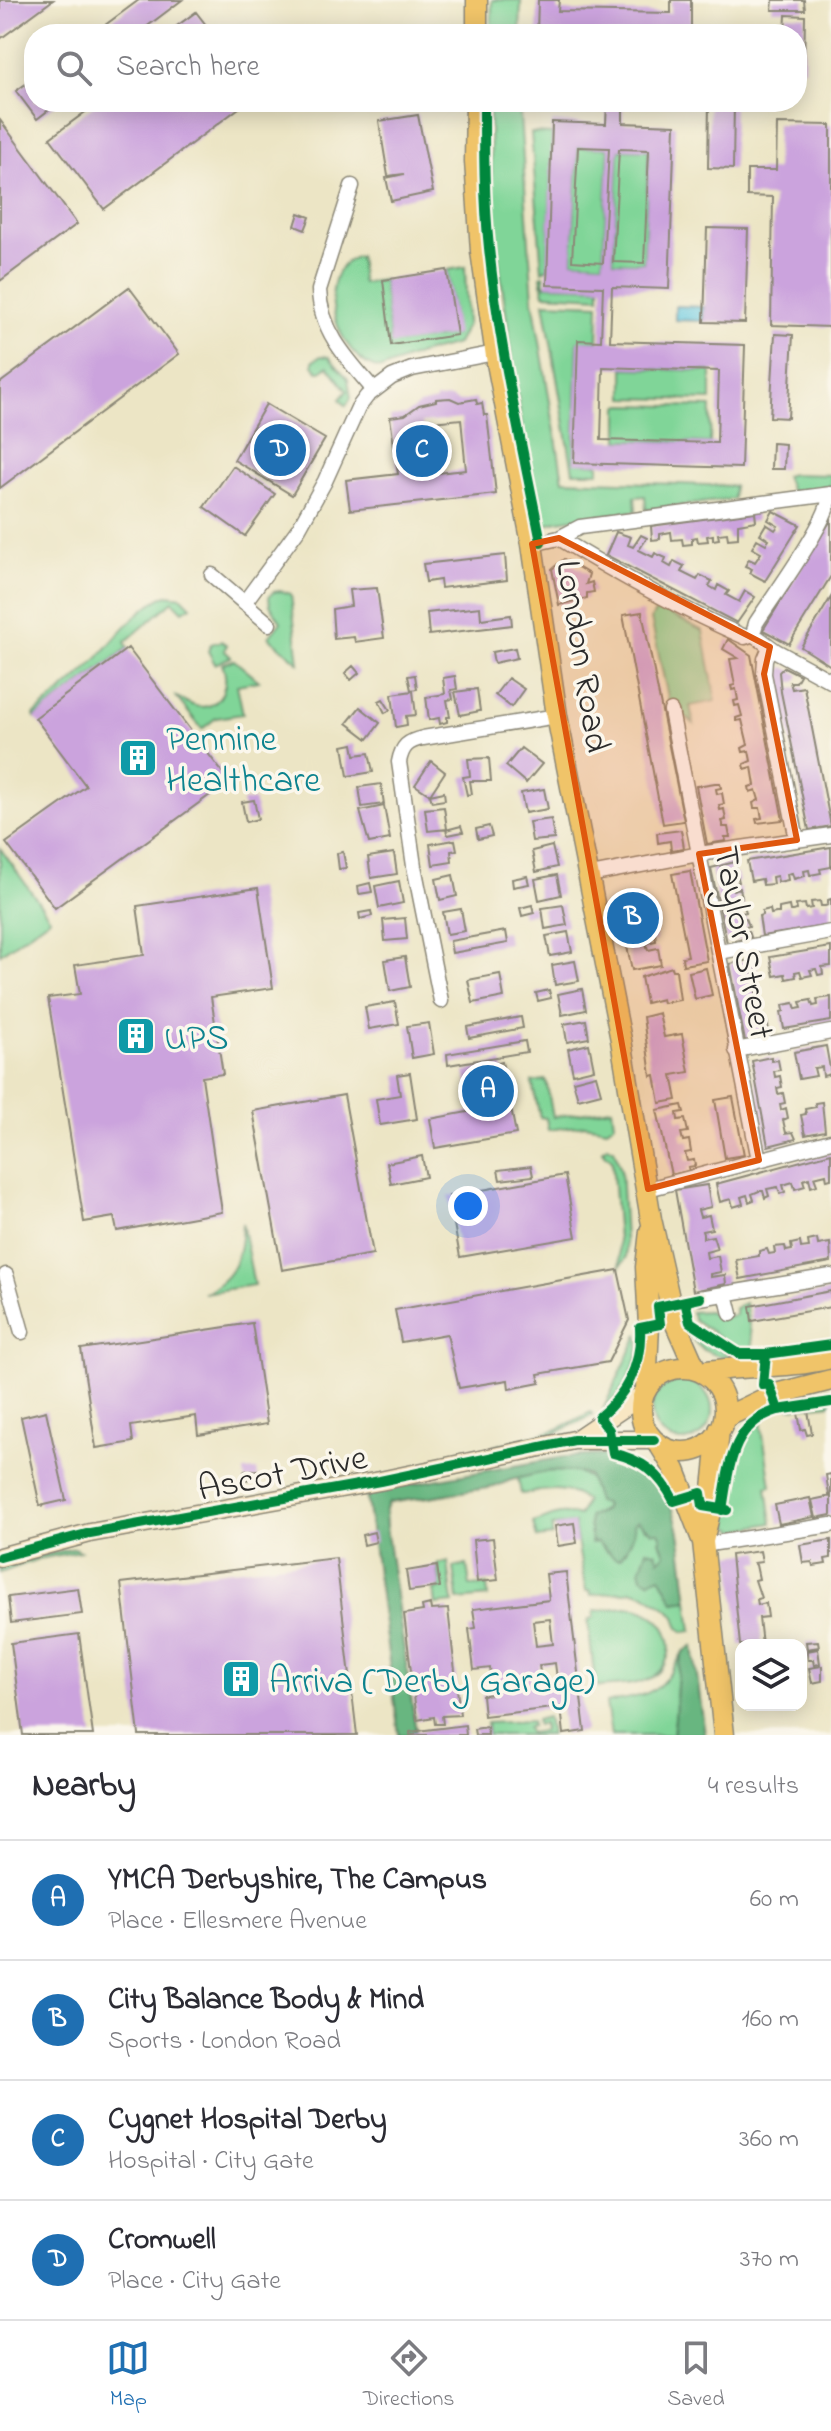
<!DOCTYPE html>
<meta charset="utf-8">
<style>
:root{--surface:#fff;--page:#f2f2f3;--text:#2b2b33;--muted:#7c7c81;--line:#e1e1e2;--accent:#1f6fb2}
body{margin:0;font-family:"Indie Flower",sans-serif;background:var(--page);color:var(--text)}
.controls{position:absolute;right:24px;bottom:24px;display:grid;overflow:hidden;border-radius:16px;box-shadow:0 4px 20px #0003}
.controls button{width:72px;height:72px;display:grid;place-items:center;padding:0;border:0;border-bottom:2px solid var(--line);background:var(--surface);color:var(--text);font:40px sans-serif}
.you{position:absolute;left:468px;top:1206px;width:28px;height:28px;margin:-20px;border:6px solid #fff;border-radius:50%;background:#1a73e8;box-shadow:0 0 0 12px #1a73e833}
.badge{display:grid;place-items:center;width:52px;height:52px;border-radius:50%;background:var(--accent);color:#fff;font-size:26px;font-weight:700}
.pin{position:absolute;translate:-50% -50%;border:4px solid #fff;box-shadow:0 2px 8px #0006}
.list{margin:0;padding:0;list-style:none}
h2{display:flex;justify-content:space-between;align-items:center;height:104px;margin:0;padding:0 32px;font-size:34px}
h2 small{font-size:26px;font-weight:400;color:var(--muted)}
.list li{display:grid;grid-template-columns:52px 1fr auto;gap:24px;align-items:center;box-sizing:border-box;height:120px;padding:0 32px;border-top:2px solid var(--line)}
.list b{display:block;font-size:30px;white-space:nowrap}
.list p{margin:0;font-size:26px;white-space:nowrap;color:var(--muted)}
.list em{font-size:26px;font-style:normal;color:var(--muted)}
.icon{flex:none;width:44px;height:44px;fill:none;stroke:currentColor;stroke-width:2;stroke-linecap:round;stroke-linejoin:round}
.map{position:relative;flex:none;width:831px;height:1735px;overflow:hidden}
.search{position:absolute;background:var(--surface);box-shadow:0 4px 20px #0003;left:24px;right:24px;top:24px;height:88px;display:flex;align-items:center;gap:20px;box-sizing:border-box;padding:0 28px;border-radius:32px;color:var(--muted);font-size:30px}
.sheet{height:584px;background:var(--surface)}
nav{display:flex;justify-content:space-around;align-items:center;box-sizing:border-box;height:112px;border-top:2px solid var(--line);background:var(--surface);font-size:22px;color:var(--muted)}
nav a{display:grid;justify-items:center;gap:4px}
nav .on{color:var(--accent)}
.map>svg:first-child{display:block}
</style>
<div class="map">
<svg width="831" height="1735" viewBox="0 0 831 1735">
<rect width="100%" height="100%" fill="#fbf7ec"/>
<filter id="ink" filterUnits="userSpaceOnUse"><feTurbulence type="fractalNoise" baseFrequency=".0125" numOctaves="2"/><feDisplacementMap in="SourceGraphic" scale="16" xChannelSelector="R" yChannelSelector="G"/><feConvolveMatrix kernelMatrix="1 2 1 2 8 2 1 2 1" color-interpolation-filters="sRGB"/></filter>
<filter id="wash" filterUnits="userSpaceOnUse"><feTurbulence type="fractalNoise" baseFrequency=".006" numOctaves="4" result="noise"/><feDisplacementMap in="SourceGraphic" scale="32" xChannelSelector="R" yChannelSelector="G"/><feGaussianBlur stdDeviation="1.8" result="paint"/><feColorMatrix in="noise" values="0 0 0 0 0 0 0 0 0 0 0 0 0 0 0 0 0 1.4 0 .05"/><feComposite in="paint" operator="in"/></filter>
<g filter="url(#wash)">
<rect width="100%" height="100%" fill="#ece5c5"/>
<path fill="#80d598" stroke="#568062" stroke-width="2" d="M492,0H521L520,34H491Z
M489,102H519L533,300L563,480L734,486L733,499L646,510L645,496L635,497L636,511L557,521L536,528L493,220Z
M531,133L552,134L548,268L542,271Z
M578,147L609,148L603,263L572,261Z
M619,149L649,150L644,263L613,262Z
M359,256L362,283L383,280L391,344L456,335L447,270L465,267L467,324L457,344L420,354L381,369C337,362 309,271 359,256Z
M544,275L545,285L600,287V297L544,294L541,276Z
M544,302L599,304L598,341H578L574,462L599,464V472H573Z
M321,356L329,357L348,379L351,398L346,406L340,399L347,391L328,366L319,372L313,365V361Z
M624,368L711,371V400L624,398Z
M623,405L711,407L710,443L619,440V406Z
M792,474L831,475V486L791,492L785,476Z
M281,591L291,594L299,663L269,637L281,622L270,605L269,597L273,592Z
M167,595L182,597L191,606L183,611L173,601L125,642L128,648L35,718L34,715C53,699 72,683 90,666C115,641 134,609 167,595Z
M658,608L703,631L716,701L690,706L694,724L684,716L682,709L671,711L651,619Z
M221,641L227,645L224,650L231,657L215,664L208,651L211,644Z
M234,660L259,681L237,685L243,714L216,718L202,729L176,697C184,700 191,706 200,707C223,707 230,682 222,664Z
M0,848L50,918L0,954Z
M546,1080L553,1117L612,1108L614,1124L607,1129L585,1125L548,1130L546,1118L540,1117L532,1082Z
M607,1146L614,1149L621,1170L626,1258L620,1266L612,1160L602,1151Z
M242,1223L254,1285L203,1293C235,1279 241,1256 242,1223Z
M745,1303L754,1351H741L694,1320L691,1312L709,1311L716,1318L735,1315V1308Z
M685,1327L733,1358C705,1354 699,1351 685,1327Z
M638,1335C645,1360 621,1394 603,1410Z
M652 1411a30 30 0 1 1 60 0a30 30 0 1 1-60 0Z
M831,1389L830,1404L790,1408L788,1399Z
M591,1412L593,1415L548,1437L500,1448L495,1446L556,1430Z
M761,1422L771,1486L767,1487L772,1523L736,1530L728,1525L726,1514C731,1493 739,1428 761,1422Z
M550,1471L576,1472L591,1479L590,1482L595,1490L597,1501L605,1504L604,1509L589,1517L591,1543L597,1542L607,1552L626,1551L635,1530L633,1524L638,1520L646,1528L660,1532L663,1538L660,1541L666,1554L659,1560L660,1576L674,1602L688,1600L692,1631L684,1632L679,1628L675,1617L670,1611L645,1594L634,1591L591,1595L590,1591H586L574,1524L552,1526V1536L537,1538L533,1523C554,1517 555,1510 579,1516L586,1501C564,1484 544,1491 521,1494L518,1478Z
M75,1548L80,1551L38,1559L0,1573V1568L23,1559Z
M448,1562L453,1603L436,1605L434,1590L440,1589L438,1564Z
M467,1565L470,1586L487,1585L488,1597L458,1600L454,1567Z
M626,1607C663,1607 687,1650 654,1676C641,1686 616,1685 599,1687L595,1682L588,1621L594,1617V1611Z
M683,1652C674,1679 678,1707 673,1735H611L606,1703C651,1694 660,1695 683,1652Z
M547,1717L550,1735H488L487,1723L531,1721L532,1726L527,1727L529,1733L543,1731V1724L537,1725L536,1720Z"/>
<path fill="#68b680" stroke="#4a7056" stroke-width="2" d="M602,1455C684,1467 678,1534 688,1600L674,1602L660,1576L649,1581L642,1577L640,1570L647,1550L656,1552L659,1560L665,1554L660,1541L662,1538L659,1532H653L637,1521L634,1524C636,1534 627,1550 620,1558H615L597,1542L591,1543L589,1517L604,1510L605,1504L597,1501L588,1475L576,1472L550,1471L511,1480L494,1487L389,1503L385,1511L386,1527L416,1731L410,1732V1735H399L366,1492L565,1457Z
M693,1646L705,1735H673C678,1706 674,1680 683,1652Z"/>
<path fill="#62c7df" stroke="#467985" stroke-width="2" d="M675,306L704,307L703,321L675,320Z"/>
<g id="blocks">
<path fill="#cba3dd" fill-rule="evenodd" d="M0,0H53L0,39Z
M139,0H182L137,34H93Z
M538,0H559L558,11L671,13V0H691V34H537Z
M773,0H804L805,10H772Z
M196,12L213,34H166Z
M786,15L805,16L804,69H797V34H785Z
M34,78V102H59L37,119L16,91Z
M99,102H247L104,209L50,138Z
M607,102H623V123L675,125L669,289L612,287L610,341L745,345L741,468L574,463L578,340L601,341L603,287L547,285L552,122L606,124ZM578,147L609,148L603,263L572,261ZM619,149L649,150L644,263L613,262ZM603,367L719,371L717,443L601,440Z
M709,102H734L733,169L708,168Z
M418,115L433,192L391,201L386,178L404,174L388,176L379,121Z
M0,120L77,224L0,281Z
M777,124L831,125V327L771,325L773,197L747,196V170H776Z
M299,213L310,217L305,230L295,226Z
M707,228L748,229L745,323L704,322Z
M447,270L457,335L391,345L383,280Z
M129,287L179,354L0,488V383Z
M775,334L793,335L788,418L770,417Z
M450,398L459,402L476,399L477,404L482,403L484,415H487L496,494L350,510L346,480L398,474L390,417L405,415L419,405L436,401V399ZM461,419L466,470L428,474L422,423Z
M266,404L325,439L292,495L234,460Z
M772,443L785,444L784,469H771Z
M233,466L275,494L245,536L204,507Z
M773,511L800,525L765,581L750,573L752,569L745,566L749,559L755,562L761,553L752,548L757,539L766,544L769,540L760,534L766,524L775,530L778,526L768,520Z
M755,512L756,521L738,524V538L728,539L727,533L718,534L719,539L713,540V535L707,536L708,541L698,542L697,537L692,538V544L683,545L682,539L672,540L671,532L660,534V539L652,540L651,526Z
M831,520V576L789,644L763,630Z
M616,532L631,537L628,545L633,547L641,535L647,538L639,550L653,557L655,553L666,558L664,563L671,567L674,561L684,566L681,572L697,580L700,575L712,581L709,586L716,590L718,585L729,591L726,595L739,602L745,591L755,597L737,623L606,555Z
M505,555L507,580L441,588L440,580L426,582L423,564Z
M564,559L589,574L586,584L592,582L594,592L587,593V598L559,605L552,569Z
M377,588L384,638L355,642L354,637L334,639L332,609L351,606L349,590Z
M831,597V666L801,647Z
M480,607L481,619L511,615L512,625L429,635L427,613Z
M642,612L684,821L663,824L623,615Z
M728,639L751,655L783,820L757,823L756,819L762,818L760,808H754L753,803L759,800L756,790L750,792L749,787L755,785L752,767L745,769L744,764L751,761L749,751L743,752L742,748L748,745L742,720L736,721V718L742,716L739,705L735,706L734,701L738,700L736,689L732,690L731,686L735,685L730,659L738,658L723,649Z
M128,648L229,781L55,908L6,843L86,786L35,718Z
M515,648L517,658L494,663L492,652Z
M353,666L359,673L351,680L345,673Z
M784,667L800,675L796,682H790L792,689L804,687L831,826L809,830L781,692L779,672Z
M415,675L417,689L411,690L408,676Z
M455,676L457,689L451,690L453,699L447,700L450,717H447V722L440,724L439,718L429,720L426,697L445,694L443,678Z
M508,678L524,689L511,707L495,695Z
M477,689L480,711L460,715L455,692Z
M413,691L416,715L406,716L407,725L396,727L392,694Z
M383,699L390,710L385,713L379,701Z
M360,707L380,723L368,739L347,723Z
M353,744L355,755L369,753L373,772L348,776L343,746Z
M521,748L542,764L526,783L506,766Z
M489,758L491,781H470L472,794L467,795L463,777L470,776L468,759Z
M431,761L445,772L430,795L444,792L445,800L432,802L430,795L415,785Z
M715,783H720L721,788L716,789L717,794L722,793L724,804L719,805L720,810L724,809L726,820L722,821L723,824V827H728L730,837H725L726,841L707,844L696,786Z
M381,784L384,804L362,807L359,787Z
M544,789L548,809L525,813L521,793Z
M254,800L258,819L246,822L242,802Z
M384,806L390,839L369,843L360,811Z
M444,807L447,829L428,831L425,809Z
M551,819L554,839L532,841L529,822Z
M461,826L463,832L448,835L446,830Z
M489,826L492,836L478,839L476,829Z
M681,830L684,848L671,850L670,841L658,843L657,833Z
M455,840L457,850L451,851L452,862L433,865L430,844Z
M552,846L557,867L536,872L532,851Z
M831,847V867L820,869L821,873L810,875L809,870L804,871L805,876L794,879L792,873L787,874L788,880L778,882L777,876L772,877L773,884L763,885L762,879L751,881L747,861Z
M343,852L346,868L339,869L337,853Z
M394,853L397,874L371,878L368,857Z
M735,862L736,868L729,870L730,875L737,874L739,882L732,884L733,890L740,888L742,897L735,899L736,905L743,903L746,912L738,914L739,919L746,918L749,926L741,928L742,933L749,931L751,937L727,943L711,868Z
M690,871L707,961L683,965L682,957L688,956L672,874Z
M453,875L457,896L440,900L436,879Z
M557,875L561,895L539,900L535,879Z
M527,876L529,884L513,887L512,879Z
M399,881L403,903L379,908L375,886Z
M370,883L372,892L359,894L358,886Z
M258,888L273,988L211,997L223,1074L202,1077L222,1212L117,1231L114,1217L84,1222L48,998L80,994L75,965L144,955L137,906Z
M831,899V925L762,936L759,916L762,915V911L770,909L771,914L776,913H779V908L789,906L790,911H792L797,910L796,905L805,904L806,909L812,908L811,902L820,901L821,906H825L828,905V900Z
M532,905L534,913L522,916L520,908Z
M563,905L567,925L545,929L542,908Z
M461,909L465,931L447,934L443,912Z
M371,911L372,916L360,919L359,913Z
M405,918L407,939L385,941L383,920Z
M506,931L508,943L452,953L450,941Z
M568,932L572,952L550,956L546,936Z
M655,933L656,941L646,943L648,950L658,948L661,965L632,970L625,937Z
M831,947V966L822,967L823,974L818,975L816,969L810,970L812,975L802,977L800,971L795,972L796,977L786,979L785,974L774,976L770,957Z
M405,957L410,987L390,991L385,960Z
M755,959L758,973L753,974L754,978L758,977L760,986L755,987L762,1022L767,1021L770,1035L745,1041L730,964Z
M575,961L579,981L555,985L552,965Z
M672,967L673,970H676L680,1000L663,1003L662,999L646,1003L641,977Z
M706,968L712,995L695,999L689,972Z
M500,974L504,997L473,1003L468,980Z
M582,989L586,1010L562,1015L558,994Z
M549,990L551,998L538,1001L536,993Z
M831,997V1021L784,1029L781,1012L784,1011L783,1005L794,1003L796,1009L802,1008L800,1002L811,1000L813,1006L818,1005L817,999Z
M395,1002L399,1024L369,1029L365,1007Z
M659,1013L664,1037L682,1034L689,1072L672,1075L677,1100L660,1103L655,1075L651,1076L643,1017Z
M521,1017L523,1028L469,1038L467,1027Z
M586,1020L589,1038L567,1042L564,1024Z
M429,1023L434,1054L412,1058L407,1026Z
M525,1041L527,1052L448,1065L447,1054Z
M589,1044L594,1069L573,1074L568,1049Z
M826,1046L831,1074L823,1076L822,1067L814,1068L816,1076L799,1079L794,1052Z
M771,1057V1061L778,1060L780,1070L774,1071L775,1077L780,1076L782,1087L777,1088L778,1094L783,1093L785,1103L780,1104L781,1110L786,1108L788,1118L783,1120L786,1133L793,1132L796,1139L768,1146L752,1061Z
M502,1062L516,1134L435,1148L430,1119L473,1111L465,1072Z
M410,1073L417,1119L380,1125L376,1099L400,1095L397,1075Z
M596,1075L601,1093L578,1099L573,1081Z
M344,1095L373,1254L282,1270L253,1111Z
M733,1097L744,1155L725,1158L715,1100Z
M822,1102L825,1131L805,1135L801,1115L806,1114L805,1109L816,1107L815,1103Z
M682,1105L684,1112L677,1113L678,1120L685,1119L688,1132L681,1133L683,1141L689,1140L691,1152L685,1153L687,1161L694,1160L695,1166L688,1167L689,1171L671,1175L657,1110Z
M831,1153V1179L827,1180L826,1174L814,1177L817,1185L811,1187L809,1178L803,1180L805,1186L795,1189L793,1182L783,1185L785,1192L780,1194L778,1187L767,1189L769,1196L765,1198L763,1191H759L752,1194L754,1200L749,1202L747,1195L741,1197L743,1204L733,1207L731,1199L720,1202L716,1184Z
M422,1156L426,1177L391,1184L387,1163Z
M531,1166L533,1176L500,1180L498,1170Z
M565,1175L576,1237L460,1257L449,1196Z
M707,1185L711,1207L698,1210L700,1217L709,1215L712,1229L702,1231L703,1234V1238L713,1236L717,1249L706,1252L707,1258L718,1256L721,1272L710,1274V1277L725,1275L726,1284L693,1291L675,1190Z
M817,1239L818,1245L830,1243L831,1262L740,1279L736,1260L759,1256V1251L767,1249L769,1254L775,1253L774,1247L785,1246L786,1251L792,1250L791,1244L800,1242L801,1248L809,1247L808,1241Z
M618,1270L629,1320L608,1362L538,1374L540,1383L509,1389L508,1380L459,1388L447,1334L401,1342L395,1310Z
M831,1291V1307L752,1321L750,1306Z
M252,1323L267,1424L198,1435L196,1416L131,1426L133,1442L96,1448L81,1349Z
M46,1411L66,1500L40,1506L21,1417Z
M808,1411L812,1434L807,1435L805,1429L801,1430L798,1413Z
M257,1470L258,1478L245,1480L244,1471Z
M831,1474V1495H829L826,1475Z
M831,1496V1515L816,1518L812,1500Z
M810,1498L814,1517L779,1524L775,1505Z
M574,1523L577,1543L558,1546L555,1526Z
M374,1532L376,1542L364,1545L362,1535Z
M493,1538L498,1580L477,1582L473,1540Z
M831,1540V1558L825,1559L826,1564L813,1566L812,1562L803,1563L800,1545Z
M760,1551L762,1562L754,1563L756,1565L759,1579L755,1580L761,1598L757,1599L758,1605L766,1603L768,1617L759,1618L762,1645H740L731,1555Z
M336,1558L357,1735H139L121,1583Z
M437,1566L440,1587L409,1591L406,1571Z
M566,1572L585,1731L564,1734L561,1707L484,1716L482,1695L493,1694L490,1668L474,1670L469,1629L476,1628L473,1609L549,1600L546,1574ZM550,1619L553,1644L536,1646L533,1621ZM555,1663L558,1687L542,1688L539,1665Z
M78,1588L82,1614L11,1623L8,1597Z
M430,1604L431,1610L448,1609L460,1715L442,1716L443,1724H435L434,1717L417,1720L404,1614L423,1611L422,1606Z
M79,1634L93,1735H23L11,1643Z
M818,1641L819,1647L807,1649L806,1642Z
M818,1649L820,1664L814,1665L813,1660H808L807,1651Z
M822,1666V1681L812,1683L809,1668Z
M465,1725L466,1735H410V1732Z
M487,1727L488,1735H475L474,1729Z"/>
</g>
</g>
<g filter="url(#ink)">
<use href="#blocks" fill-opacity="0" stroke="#8c8878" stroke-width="2"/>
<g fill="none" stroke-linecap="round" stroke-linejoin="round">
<defs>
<path id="street" d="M352,186L319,290C320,331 348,360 374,390
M559,538C619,575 681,609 745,637L753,634L776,651L831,681
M532,544L559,538L580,527L831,494
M212,575L269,624
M244,603L299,528L325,481L358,408L367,396L392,377L412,369L495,353
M753,634L756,623C772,598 831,518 830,494
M770,647L765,659L764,674L797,840
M671,711L759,1160
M590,875L699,854L831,835
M719,952L831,932
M441,1001L414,866L399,762C402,746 408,741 423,738L557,716
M736,1050L831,1032
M648,1189L831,1141
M6,1275L22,1332
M726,1294L731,1314
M700,1298L831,1276
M703,1545L831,1525"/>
<path id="secondary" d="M577,1439L645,1393
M0,1557L90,1533L380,1481L574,1440H654"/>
<path id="primary" d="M477,34V0
M476,102L475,161L481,251L497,363L532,544L557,716L621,1040L651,1219L674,1320L696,1370
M641 1410a42 42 0 1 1 84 0a42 42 0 1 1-84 0Z
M701,1372C744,1365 788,1369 831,1358
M646,1389L649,1326L646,1267L650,1231
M724,1418L772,1395L831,1380
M659,1444L675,1470L703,1542L724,1735
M703,1541L711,1508L719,1430"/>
</defs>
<use href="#street" stroke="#8c8878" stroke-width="17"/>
<use href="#secondary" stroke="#8c8878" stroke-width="21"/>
<use href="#primary" stroke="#8c8878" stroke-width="23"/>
<use href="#street" stroke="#fff" stroke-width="14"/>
<use href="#secondary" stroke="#f9e7c3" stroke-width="18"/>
<use href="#primary" stroke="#f0c469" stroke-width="20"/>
<defs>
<path id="cycleway" d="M484,102C484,151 484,199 489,248C499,347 522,445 541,542
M700,1298L658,1307L660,1324L640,1328C642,1364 627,1394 599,1417L609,1430L613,1453C642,1460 660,1473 674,1501L701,1493L703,1506L727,1510
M685,1301L690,1322L739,1354H766L831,1345
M766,1354L763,1385L769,1384L778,1410L831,1402
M722,1510C729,1468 731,1423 778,1410
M0,1557L90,1533L380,1481L574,1440H654"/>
</defs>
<use href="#cycleway" stroke="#fbf7ec" stroke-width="15"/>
<use href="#cycleway" stroke="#00873e" stroke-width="10"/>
</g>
</g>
<path fill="#df570e" fill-opacity="0.2" stroke="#df570e" stroke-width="6" stroke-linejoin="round" d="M559,538L770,647L764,674L797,840L699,854L759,1160L648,1189L532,544Z"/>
<defs>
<symbol id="building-square" viewBox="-11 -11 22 22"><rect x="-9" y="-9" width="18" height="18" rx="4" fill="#0f9aa8" stroke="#fbf7ec"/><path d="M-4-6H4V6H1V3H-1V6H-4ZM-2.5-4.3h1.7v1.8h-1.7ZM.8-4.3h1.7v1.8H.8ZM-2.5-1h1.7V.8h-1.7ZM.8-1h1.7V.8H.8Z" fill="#fff"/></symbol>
</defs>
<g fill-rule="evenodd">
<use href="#building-square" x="116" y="736" width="44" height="44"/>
<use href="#building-square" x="114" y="1014" width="44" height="44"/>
<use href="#building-square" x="219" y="1657" width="44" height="44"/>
</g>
<g text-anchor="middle" stroke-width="7" stroke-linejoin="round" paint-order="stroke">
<g font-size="36" fill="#2b2b2b" stroke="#fbf7ec">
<text transform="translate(585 656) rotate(81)" y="13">London Road</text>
<text transform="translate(746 942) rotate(79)" y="13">Taylor Street</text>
<text transform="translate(282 1471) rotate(-11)" y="13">Ascot Drive</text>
</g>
<g font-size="36" fill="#0d838f" stroke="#fbf7ec" text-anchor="start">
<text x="166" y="750">Pennine<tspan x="166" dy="41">Healthcare</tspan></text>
<text x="164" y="1049">UPS</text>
<text x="269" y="1692">Arriva (Derby Garage)</text>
</g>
</g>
</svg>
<div class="controls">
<button><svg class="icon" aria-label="layers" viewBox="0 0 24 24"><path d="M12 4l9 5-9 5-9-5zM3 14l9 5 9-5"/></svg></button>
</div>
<div class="you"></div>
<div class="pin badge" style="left:488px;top:1091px">A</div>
<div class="pin badge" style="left:633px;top:918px">B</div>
<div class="pin badge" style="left:422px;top:451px">C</div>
<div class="pin badge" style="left:280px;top:450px">D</div>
<div class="search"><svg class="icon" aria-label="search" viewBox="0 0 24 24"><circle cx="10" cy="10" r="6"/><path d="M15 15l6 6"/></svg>Search here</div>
</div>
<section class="sheet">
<h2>Nearby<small>4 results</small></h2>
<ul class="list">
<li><span class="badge">A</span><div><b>YMCA Derbyshire, The Campus</b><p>Place · Ellesmere Avenue</p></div><em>60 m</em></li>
<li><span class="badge">B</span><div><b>City Balance Body &amp; Mind</b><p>Sports · London Road</p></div><em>160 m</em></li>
<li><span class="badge">C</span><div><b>Cygnet Hospital Derby</b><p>Hospital · City Gate</p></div><em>360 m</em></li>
<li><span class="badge">D</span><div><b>Cromwell</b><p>Place · City Gate</p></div><em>370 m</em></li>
</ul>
</section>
<nav>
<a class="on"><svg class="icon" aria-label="map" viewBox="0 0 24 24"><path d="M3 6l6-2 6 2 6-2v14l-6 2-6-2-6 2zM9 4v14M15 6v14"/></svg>Map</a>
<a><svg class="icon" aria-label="directions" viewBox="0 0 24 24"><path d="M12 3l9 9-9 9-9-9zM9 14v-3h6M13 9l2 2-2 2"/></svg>Directions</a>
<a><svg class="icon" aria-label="saved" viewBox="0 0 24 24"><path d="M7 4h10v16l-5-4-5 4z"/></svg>Saved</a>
</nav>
